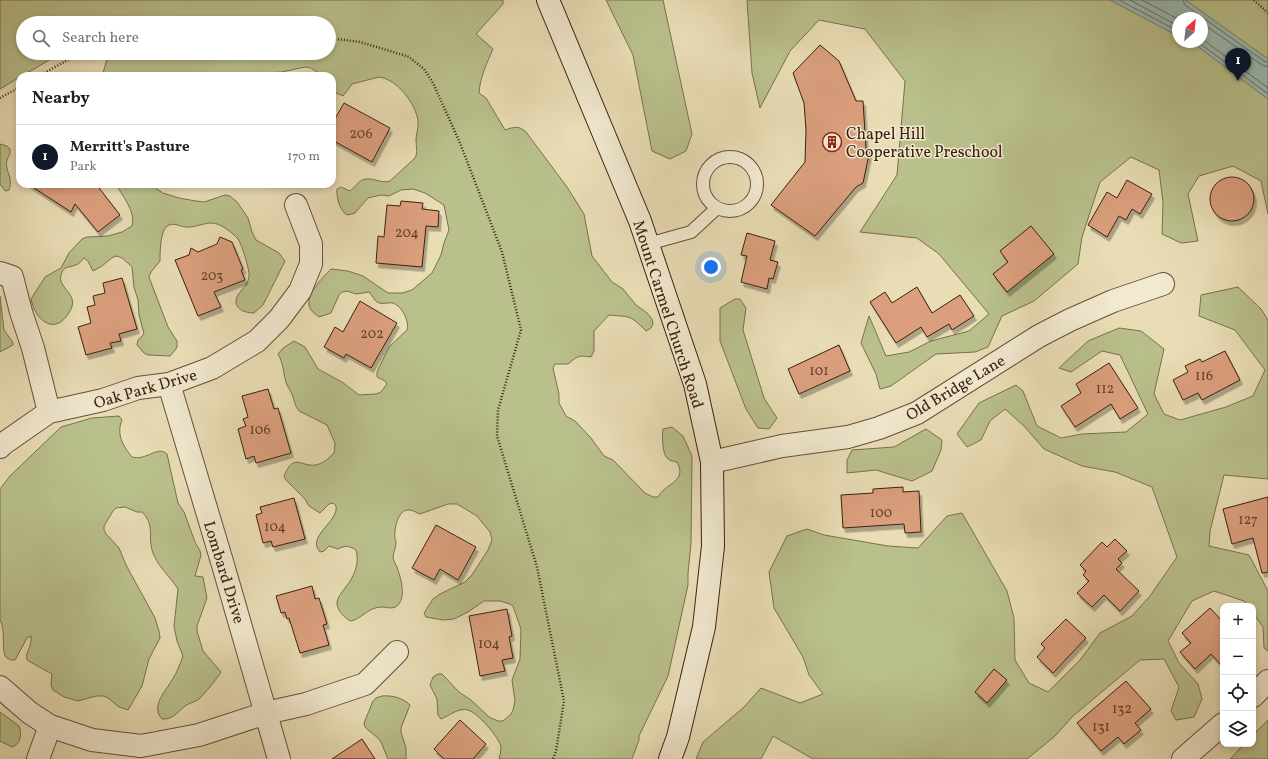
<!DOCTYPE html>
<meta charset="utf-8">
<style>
:root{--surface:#fff;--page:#f2f2f2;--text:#202124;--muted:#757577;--line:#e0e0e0;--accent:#111827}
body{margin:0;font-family:Vollkorn,serif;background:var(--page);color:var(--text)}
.controls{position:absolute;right:12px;bottom:12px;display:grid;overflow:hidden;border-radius:8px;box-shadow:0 2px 6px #0003}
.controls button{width:36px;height:36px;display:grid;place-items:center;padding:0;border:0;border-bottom:1px solid var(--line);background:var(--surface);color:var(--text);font:20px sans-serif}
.compass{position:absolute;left:1172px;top:12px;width:36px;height:36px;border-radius:50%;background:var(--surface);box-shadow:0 2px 6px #0003;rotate:27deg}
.you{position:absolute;left:711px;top:267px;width:14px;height:14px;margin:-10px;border:3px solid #fff;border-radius:50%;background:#1a73e8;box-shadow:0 0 0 6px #1a73e833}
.badge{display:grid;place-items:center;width:26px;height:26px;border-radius:50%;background:var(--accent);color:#fff;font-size:13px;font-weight:700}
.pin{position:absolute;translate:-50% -33px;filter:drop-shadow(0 1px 2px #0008)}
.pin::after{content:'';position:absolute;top:21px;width:14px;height:12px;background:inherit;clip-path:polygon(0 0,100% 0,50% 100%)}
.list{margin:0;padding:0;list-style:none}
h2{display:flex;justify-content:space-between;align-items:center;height:52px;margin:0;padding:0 16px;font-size:17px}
h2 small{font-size:13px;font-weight:400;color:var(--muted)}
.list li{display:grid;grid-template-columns:26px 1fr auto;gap:12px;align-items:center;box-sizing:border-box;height:64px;padding:0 16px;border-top:1px solid var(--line)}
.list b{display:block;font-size:15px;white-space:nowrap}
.list p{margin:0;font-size:13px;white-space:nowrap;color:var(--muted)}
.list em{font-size:13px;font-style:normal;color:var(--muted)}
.icon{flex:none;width:22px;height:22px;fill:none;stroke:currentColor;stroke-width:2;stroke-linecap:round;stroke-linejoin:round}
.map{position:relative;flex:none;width:1268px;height:759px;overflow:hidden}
.search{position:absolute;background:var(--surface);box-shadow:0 2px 6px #0003;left:16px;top:16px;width:320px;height:44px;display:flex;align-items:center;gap:10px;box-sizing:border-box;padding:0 14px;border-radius:22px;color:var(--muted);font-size:15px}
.panel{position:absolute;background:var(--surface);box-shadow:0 2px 6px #0003;left:16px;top:72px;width:320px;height:116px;border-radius:12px}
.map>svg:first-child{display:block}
</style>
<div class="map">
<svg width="1268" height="759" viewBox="0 0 1268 759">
<defs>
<filter id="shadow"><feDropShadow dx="2.5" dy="4.5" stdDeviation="0" flood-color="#0004"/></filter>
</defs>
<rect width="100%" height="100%" fill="#e9ddb6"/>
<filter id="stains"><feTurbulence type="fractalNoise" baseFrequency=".005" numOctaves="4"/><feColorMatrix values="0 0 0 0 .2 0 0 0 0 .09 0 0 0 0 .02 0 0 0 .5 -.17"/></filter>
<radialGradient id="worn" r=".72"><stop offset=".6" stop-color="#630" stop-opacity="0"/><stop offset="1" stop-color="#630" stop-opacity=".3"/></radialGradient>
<path fill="#b9c08c" stroke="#7a704c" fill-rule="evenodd" d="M0,0H503V4L476,34L493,49C487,63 480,77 479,93L486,98L505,130C514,127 518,125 526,132L567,187L584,214L592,256L612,282L623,289L636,305L647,313L652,319L653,324L651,328L646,331C630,315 631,317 609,315L594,331V351L591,357C578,355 578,356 568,364H555L553,368L559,394V403L566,416L575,421L591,438L604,456L613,460L645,493L653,497H658C665,483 688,482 677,462C674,461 670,461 668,459C662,455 662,435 663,429L672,427L683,436L692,456L691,544L688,573V585L668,676L639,736V740L632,759H499C500,755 501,751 501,747C499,737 477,712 468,710C459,707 449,716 441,719L438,715L437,699L430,685L433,677L438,674H442L459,692L471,700L489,717L498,721H503L511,714L513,710L515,701L512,680L520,659L521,629L513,606L510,604L500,601H484L468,612L454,619L443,620L426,617L424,613L433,599L440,594L465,582L472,575L488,550L492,540L490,532L477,516L457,504H448L420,514C417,513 413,510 409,510C398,509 394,529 395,537C395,543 396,537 396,543C396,548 393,553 393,558C394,562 397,566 398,570C401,579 406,597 398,605C394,610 386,607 381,607C367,608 363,618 351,621C345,619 336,609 337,602C338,597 342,592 345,588C354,577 360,564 356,550C350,546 345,545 338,549L329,546L324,551L320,552C306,536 339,522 336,506L333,503L329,504L320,513L309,506L305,499L286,480L284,476C294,452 301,467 315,465C323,464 329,458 334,453L335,443L327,425L299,411C295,406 295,403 293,397C292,393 289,389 287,385C283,375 284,364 278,354L283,348L294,341L305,347L318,369L342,382L359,395L376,394L381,392L387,384L385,381L377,377V372L389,347L407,330C410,322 402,306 393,303C388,302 382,305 377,302C374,300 372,295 369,292L356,294L347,291L342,292L339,295L331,313L319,317C315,314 310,311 309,305C307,293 323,277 331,269L348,271L363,276L388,293H402L412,290L432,273L441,255L444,243L449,230L444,205L425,193L413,189L401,190L389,196L381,195L368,198L355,213L347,215C340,211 336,197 337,189L341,187L350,191C355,187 360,179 366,179C375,178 382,184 390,181L415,158C418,153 416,146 416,140C416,133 419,128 418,121C416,104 397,79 379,77L352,84L343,96L332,91V76H321C317,71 311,67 305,67L282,72L268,73L259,76H102L109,53H329V23H23V53H61L22,76H20V77L0,89Z
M606,0H663L692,134L686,151L670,159L652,151L633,55Z
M747,0H1268V214L1261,181L1233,166L1199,176L1188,194L1198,241L1181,243L1162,234L1163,202L1159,170L1131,157L1100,182L1082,237L1078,264L1034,301L1002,316L988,347L975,352L936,354L891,386L880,389L876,374L861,343L869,316L886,356L909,352L931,341L969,331L989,314L939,254L917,238L860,232L897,175L905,81L865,29L819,20L790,51L760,108L752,73ZM1178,18H1202V42H1178Z
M0,144L7,146L10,149V154C0,169 15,175 9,190L5,191L0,184Z
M116,184H153L158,190L163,193L179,198L196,201L204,202L225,195L230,196L237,202L248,218L252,232L256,240L279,253L285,261L263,305L254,313C243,313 231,307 238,295C242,288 247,287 249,277C250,270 242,245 238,239C233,233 220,223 212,223C203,223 194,228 185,227C179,226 173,222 167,226C160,232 160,253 160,261L151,272L149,277L168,327L177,341V346L176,349L170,356L148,355L144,353L137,345L138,340L144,334L139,315L138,300L134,287L132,267L129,264L122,258L117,256L113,257L102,266L93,271L88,261L84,258C82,260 80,263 78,264C71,268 63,265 61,275C57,288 80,294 70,311C56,337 35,321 31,299L45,277L61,268L69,253L82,239L87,237L108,236L122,232L132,226C136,211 122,196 116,184Z
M1238,287L1261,309L1268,320V479L1224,475L1210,531L1209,546L1249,555L1268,591V651L1264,648L1263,627L1253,613V606H1248L1244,601L1214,591L1192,601L1168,641L1179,663L1198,684L1202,699L1194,717L1176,720L1171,711L1179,687L1164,659L1140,660L1073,716L1055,736L1027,759H813L773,736L761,759H696L703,742L743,708L761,688L800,703L823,694L809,675L803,657L774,608L769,572L787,536L807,529L824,535L888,546L918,548L947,516L962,513L1007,591L1014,618L1015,660L1029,683L1048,692L1080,660L1100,633L1132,616L1150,596L1177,557L1152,487L1115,472L1082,466L1044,449L1024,426L1005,409L990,421L981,440L967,447L957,434L979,403L1016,385L1023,391L1037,426L1061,438L1082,434L1126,432L1148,414L1120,355L1102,351L1071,372L1059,368L1088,341L1119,328L1141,331L1164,349L1154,394L1164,414L1180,420L1226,407L1253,396L1265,370L1235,330L1199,316L1201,295Z
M0,296L4,330L12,341L13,345L0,352Z
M735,299H740L746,308L743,330L764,398L777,418L769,429L758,428L746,409L720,341V308Z
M119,416L122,420C116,434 123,446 132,457C147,461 157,445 167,454L178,503L184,512L195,542L200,551L201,555L195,576L203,577L207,598L197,626V631L203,651L221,672C220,675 202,697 199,699C195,702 189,703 185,706C178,712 172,720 162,719C150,706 166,691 172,680C177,673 180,664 183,656L177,641L174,626L178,589C170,576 156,565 152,550C148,535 155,525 142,512H137L125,507L116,508L113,511L104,526V530L106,534L119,548L126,565L155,618L159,631L160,638L149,659L142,686L128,710L119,707L108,698L104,696H96L78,701L64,697L53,690L51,685L52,674L27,660C25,651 32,648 31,636L27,638L15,660C12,660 9,660 6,657C1,652 6,630 0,620V489L10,476L61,427L92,418Z
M926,429L942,440L941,450L932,471L912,481L876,470L847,473V460L852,450L894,447Z
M382,696C392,695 403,698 410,705L401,728V732L406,748V759H388L381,742L378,738L368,730L365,727L364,723L373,701L376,698Z
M0,712L19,726C22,734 21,744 12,747L0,741Z
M1268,720V759H1230L1244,744H1253V735Z"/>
<path fill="#99bbb4" stroke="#737d71" d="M1110,0H1184L1187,1L1268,59V99L1197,46L1190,42H1202V18H1178V36Z"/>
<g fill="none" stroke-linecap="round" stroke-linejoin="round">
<path stroke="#6a6e60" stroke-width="1" d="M1119,0L1178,31
M1130,0L1178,26
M1142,0L1178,19
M1183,0L1185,5L1264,61L1268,62
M1202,23L1262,65L1268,67
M1202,39L1268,88
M1198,42L1268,94"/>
</g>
<path fill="#db9f7d" stroke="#3b200d" filter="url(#shadow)" d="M820,45L839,61L856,101H863L866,149L870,150L863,183L856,187L815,236L771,205L805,162L806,130L804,103L793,73Z
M344,103L390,128L372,162L332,140V124Z
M1210 199a22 22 0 1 1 44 0a22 22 0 1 1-44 0Z
M1127,180L1152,194L1140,214L1132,209L1126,220L1119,216L1107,237L1088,225L1107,192L1117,198Z
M28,184H96L120,215L98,232L75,204L71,212Z
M401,201L423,203L422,209L439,211L438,227L426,226L422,267L376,263L378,236L384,237L387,205L400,206Z
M1031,226L1054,254L1007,292L993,274L1008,262L1000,251Z
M747,233L775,241L770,260L778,262L773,279L769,278L767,289L741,282L747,256L741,255Z
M220,237L232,242L243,269L241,270L245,280L214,292L221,307L198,316L175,260L189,255L191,248L198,252L217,244Z
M122,278L137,329L119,334L121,341L110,343L112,348L86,355L78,327L91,323L87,307L95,305L93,296L105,293L103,283Z
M917,287L932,313L960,295L974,316L952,330L949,324L927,337L921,327L896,343L870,302L885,292L892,303Z
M360,301L397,323L371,368L346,354L344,358L324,347L335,327L343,332Z
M839,345L850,371L799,394L788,369Z
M1225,351L1240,380L1202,400L1198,393L1183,400L1173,380L1188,372L1185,366L1200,359L1202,362Z
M1109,363L1138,408L1120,419L1111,404L1075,427L1061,406L1081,393L1076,384Z
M268,389L274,409L278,408L291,453L256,463L254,456L246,459L238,429L246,426L243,419L248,417L242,396Z
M903,487V492L919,491L921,532L905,533L904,524L843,528L841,495L873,493V489Z
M1268,497V572L1262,573L1253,538L1232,544L1223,509Z
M294,498L305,539L273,547L271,541L263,543L256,515L262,513L260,507Z
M436,525L476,547L458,580L440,569L434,580L412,568Z
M1115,539L1127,551L1118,559L1122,563L1116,569L1139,591L1120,611L1104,595L1092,607L1077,593L1089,581L1083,575L1086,571L1080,565L1102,542L1107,547Z
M312,586L315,599L319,598L327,624L323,625L329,645L300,653L289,618L287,619L285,612L281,613L276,596Z
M1210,608L1223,622V667L1211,654L1195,669L1180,652L1191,643L1182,633Z
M507,609L512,636L509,637L513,658L502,660L505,671L480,676L469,616Z
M1066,619L1086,638L1053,673L1037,657L1045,648L1041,644Z
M994,669L1007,680L987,703L975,692Z
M1126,681L1151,709L1135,723L1141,730L1124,744L1118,737L1101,751L1077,723Z
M460,720L486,744L473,759H444L434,749Z
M362,739L375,759H332Z"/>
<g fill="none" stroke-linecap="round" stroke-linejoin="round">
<defs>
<path id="service" d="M703 184a27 27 0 1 1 54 0a27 27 0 1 1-54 0Z
M648,244L691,232L717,208"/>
<path id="minor" d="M0,273L12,277L21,312L33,348L49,412
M169,384L223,565L279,759
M0,447L3,444L49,412L103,400L138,388L169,384L212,368L257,341L279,319L300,291L311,264V244L296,205
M712,462L782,446L848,437L879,428L917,413L1039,336L1070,320L1113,301L1163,284
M0,687L30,713L50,726L92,740L141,746L199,735L266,713L306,704L365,684L397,652
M1253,696L1268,681
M38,759L50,726
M1183,759L1223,724"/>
<path id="secondary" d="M548,0L640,221L695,384L712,462L713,546L704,627L678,737L670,759"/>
</defs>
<use href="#service" stroke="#664f37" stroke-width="14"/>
<use href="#minor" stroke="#664f37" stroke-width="24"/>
<use href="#secondary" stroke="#3b200d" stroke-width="24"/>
<path stroke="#3b200d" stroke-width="2.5" stroke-dasharray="1 2" stroke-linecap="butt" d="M1254,0L1268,13
M329,38L360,42L390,51L409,57L424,69L433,83L460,143L502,252L521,330L498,410L497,436L537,567L564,701L556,751L553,759
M39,76L80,53
M0,98L20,87"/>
<use href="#service" stroke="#f1e9d0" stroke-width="12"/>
<use href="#minor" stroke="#f1e9d0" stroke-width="22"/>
<use href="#secondary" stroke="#f1e9d0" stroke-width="22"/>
</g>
<defs>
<symbol id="building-ring" viewBox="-11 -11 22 22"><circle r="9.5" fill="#f1e9d0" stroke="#8f2418" stroke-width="1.5"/><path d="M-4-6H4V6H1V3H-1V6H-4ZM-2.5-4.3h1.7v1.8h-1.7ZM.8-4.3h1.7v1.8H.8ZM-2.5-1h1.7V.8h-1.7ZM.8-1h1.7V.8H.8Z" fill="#8f2418"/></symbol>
</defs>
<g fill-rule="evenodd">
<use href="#building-ring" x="821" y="131" width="22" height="22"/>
</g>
<g text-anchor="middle" stroke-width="3" stroke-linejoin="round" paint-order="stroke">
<g font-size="14" fill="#634029">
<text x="361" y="138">206</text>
<text x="407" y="237">204</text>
<text x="212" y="280">203</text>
<text x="372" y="338">202</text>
<text x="819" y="375">101</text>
<text x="1204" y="380">116</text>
<text x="1105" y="393">112</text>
<text x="260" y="434">106</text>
<text x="881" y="517">100</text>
<text x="1248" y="524">127</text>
<text x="275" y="531">104</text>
<text x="489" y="648">104</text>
<text x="1122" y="713">132</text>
<text x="1101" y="731">131</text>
</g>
<g font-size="16" fill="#3b200d" stroke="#f1e9d0" text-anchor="start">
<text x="846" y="139">Chapel Hill<tspan x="846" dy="18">Cooperative Preschool</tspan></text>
</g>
<g font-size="16" fill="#3b200d" stroke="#f1e9d0">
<text transform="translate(669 314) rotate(72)" y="6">Mount Carmel Church Road</text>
<text transform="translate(955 387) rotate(-31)" y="6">Old Bridge Lane</text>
<text transform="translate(145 388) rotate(-16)" y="6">Oak Park Drive</text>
<text transform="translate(225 572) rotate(73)" y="6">Lombard Drive</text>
</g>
</g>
<rect width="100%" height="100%" filter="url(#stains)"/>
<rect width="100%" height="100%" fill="url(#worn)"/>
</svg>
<div class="controls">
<button>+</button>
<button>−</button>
<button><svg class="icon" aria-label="locate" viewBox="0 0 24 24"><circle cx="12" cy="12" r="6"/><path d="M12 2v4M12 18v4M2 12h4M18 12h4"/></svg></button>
<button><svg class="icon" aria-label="layers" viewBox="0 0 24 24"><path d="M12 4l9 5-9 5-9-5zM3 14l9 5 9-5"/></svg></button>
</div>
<svg class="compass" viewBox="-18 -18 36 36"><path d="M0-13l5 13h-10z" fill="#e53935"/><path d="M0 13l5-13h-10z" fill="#757577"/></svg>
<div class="you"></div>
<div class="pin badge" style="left:1238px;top:81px">1</div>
<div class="search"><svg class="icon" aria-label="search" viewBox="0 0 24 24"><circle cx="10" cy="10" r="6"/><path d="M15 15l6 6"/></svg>Search here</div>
<section class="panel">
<h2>Nearby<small></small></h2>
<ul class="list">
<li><span class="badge">1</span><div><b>Merritt's Pasture</b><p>Park</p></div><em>170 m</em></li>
</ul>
</section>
</div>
